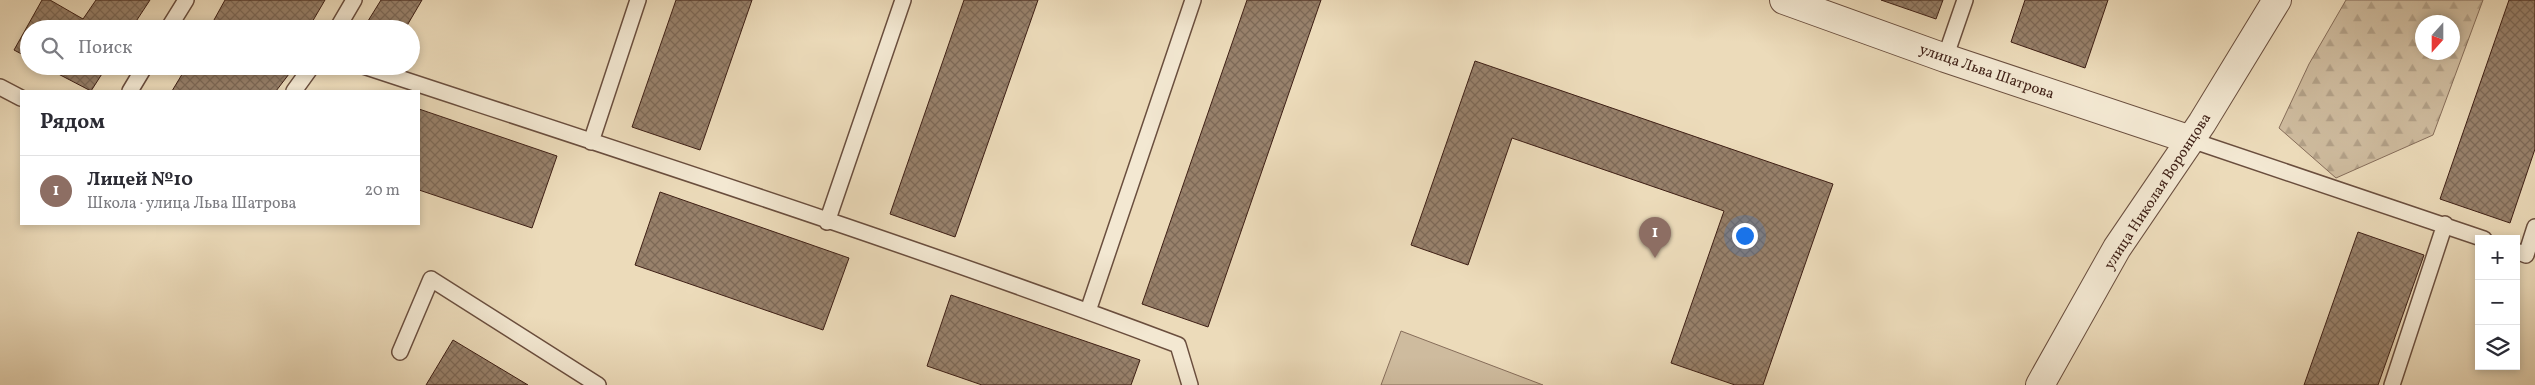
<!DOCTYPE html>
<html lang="ru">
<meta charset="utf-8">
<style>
:root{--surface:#fff;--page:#f2f2f3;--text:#2b2b33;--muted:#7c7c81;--line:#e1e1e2;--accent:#8f2418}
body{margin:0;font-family:Vollkorn,serif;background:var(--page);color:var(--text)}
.controls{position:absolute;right:15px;bottom:15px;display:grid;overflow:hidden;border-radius:0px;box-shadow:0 2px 8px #0003}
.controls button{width:45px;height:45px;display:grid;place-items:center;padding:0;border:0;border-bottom:1px solid var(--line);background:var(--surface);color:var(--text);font:25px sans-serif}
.compass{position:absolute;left:2415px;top:15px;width:45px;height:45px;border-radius:50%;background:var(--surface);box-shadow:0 2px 8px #0003;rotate:201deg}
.you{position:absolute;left:1744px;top:235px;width:18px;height:18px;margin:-12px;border:4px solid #fff;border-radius:50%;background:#1a73e8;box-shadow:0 0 0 8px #1a73e833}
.badge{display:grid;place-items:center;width:32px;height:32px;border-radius:50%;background:var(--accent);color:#fff;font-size:16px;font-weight:700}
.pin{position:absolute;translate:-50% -41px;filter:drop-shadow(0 1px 2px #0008)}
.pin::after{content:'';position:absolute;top:26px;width:18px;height:15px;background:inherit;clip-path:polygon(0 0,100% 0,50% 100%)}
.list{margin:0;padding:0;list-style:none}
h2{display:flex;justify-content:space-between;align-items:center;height:65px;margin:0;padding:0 20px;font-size:21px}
h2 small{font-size:16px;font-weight:400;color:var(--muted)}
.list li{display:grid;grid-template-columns:32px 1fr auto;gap:15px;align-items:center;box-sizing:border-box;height:70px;padding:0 20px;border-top:1px solid var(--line)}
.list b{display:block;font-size:19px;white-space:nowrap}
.list p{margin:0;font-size:16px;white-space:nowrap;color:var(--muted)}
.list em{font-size:16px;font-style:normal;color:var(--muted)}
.icon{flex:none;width:28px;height:28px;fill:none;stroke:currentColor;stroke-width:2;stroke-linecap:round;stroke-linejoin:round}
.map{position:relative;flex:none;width:2535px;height:385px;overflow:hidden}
.search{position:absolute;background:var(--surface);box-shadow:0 2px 8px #0003;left:20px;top:20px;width:400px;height:55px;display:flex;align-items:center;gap:12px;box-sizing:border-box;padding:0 18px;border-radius:28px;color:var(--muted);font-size:19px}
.panel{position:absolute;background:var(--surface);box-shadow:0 2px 8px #0003;left:20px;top:90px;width:400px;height:135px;border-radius:0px}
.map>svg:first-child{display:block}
</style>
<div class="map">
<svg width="2535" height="385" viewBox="0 0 2535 385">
<defs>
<pattern id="forest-firs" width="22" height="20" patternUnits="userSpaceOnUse" patternTransform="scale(1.25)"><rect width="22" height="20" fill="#cebb9e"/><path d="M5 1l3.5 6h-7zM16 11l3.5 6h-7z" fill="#b2a087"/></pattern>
<pattern id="building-cross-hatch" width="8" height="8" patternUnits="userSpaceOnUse" patternTransform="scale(1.25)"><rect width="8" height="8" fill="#98816b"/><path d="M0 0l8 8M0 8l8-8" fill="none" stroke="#7d6957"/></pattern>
</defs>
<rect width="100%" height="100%" fill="#ecdbba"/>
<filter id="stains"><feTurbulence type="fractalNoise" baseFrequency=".004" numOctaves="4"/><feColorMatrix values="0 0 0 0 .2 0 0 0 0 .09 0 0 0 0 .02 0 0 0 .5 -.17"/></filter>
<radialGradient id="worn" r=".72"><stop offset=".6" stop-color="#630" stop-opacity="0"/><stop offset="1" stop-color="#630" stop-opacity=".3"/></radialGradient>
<path fill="url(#forest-firs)" stroke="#866d5a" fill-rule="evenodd" d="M2346,0H2483L2433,135L2336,178L2279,128L2309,64ZM2422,22H2452V52H2422Z"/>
<path fill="#cebb9e" stroke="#866d5a" d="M1401,331L1543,385H1381Z"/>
<path fill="url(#building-cross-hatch)" stroke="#3e1f15" d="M42,0H50L83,19L96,0H150L131,29H29V58L14,50Z
M225,0H325L308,29H209Z
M381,0H422L405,29H363Z
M676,0H752L700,150L632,127Z
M964,0H1038L955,237L890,214Z
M1247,0H1321L1208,327L1142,304Z
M1881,0H1943L1936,19Z
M2025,0H2108L2085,68L2011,42Z
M2509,0H2535V149L2510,223L2440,199Z
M1475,61L1833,184L1763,385H1735L1671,363L1724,211L1512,138L1468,265L1411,245Z
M43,66H107L91,91Z
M187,66H279L289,74L276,91H172Z
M419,109L557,156L532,228L419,190Z
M660,192L849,258L823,330L635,265Z
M2358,232L2424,255L2378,385H2304Z
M951,295L1140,360L1131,385H982L927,366Z
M453,340L528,385H426Z"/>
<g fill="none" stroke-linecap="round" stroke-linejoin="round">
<defs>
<path id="lane" d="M168,29L186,0
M337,29L354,0
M1945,58L1965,0
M363,66C636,156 910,244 1178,345L1190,385
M0,87L21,98
M130,91L145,66
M294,91L312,66
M2191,140L2484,239
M591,142L638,0
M827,222L903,0
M2516,251L2526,255L2535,227
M1088,311L1193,0
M400,352L431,279L598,385
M2392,385L2445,224"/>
<path id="street" d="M1784,0L1945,58L2191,140
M2040,385L2117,248L2202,123L2277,0"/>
</defs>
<use href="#lane" stroke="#6a4e3e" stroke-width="18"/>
<use href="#street" stroke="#6a4e3e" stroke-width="30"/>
<use href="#lane" stroke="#f3e8d2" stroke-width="15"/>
<use href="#street" stroke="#f3e8d2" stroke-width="28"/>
</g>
<g text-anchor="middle" stroke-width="5" stroke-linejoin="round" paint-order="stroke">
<g font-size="15" fill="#3e1f15" stroke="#f3e8d2">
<text transform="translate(1987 71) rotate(19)" y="5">улица Льва Шатрова</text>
<text transform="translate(2157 191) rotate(-57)" y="5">улица Николая Воронцова</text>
</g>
</g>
<rect width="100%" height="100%" filter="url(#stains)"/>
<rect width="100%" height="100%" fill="url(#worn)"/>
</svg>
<div class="controls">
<button>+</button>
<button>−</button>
<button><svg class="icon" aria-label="layers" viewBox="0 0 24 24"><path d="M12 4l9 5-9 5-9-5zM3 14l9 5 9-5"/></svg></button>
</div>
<svg class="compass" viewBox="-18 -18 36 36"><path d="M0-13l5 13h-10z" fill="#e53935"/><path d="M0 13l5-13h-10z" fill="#7c7c81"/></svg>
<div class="you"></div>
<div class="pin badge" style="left:1655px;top:258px;background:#8d6e63">1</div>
<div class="search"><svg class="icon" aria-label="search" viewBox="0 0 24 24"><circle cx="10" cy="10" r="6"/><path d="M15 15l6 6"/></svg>Поиск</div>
<section class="panel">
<h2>Рядом<small></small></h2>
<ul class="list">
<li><span class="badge" style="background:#8d6e63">1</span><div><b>Лицей №10</b><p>Школа · улица Льва Шатрова</p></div><em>20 m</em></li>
</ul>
</section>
</div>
